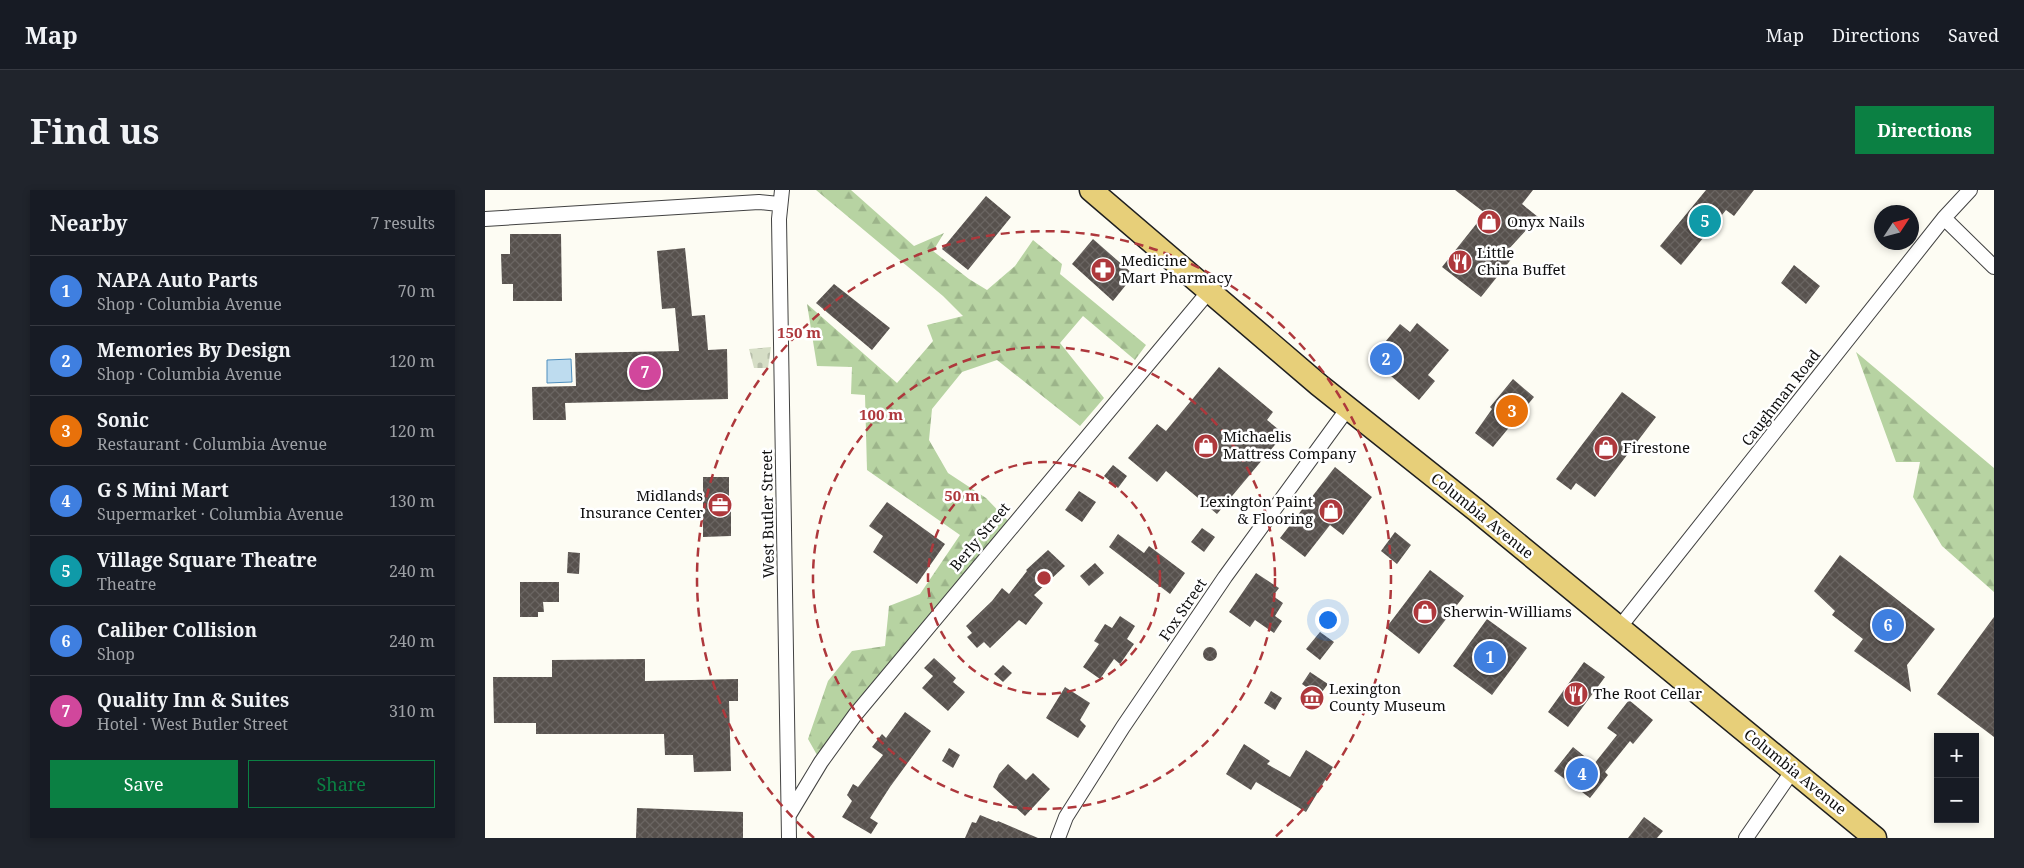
<!DOCTYPE html>
<meta charset="utf-8">
<style>
:root{--surface:#171b24;--page:#20242c;--text:#f1f3f6;--muted:#9ea1a6;--line:#363941;--accent:#0b8043}
body{margin:0;font-family:"Noto Serif",serif;background:var(--page);color:var(--text)}
.controls{position:absolute;right:15px;bottom:15px;display:grid;overflow:hidden;border-radius:0px;box-shadow:0 2px 8px #0003}
.controls button{width:45px;height:45px;display:grid;place-items:center;padding:0;border:0;border-bottom:1px solid var(--line);background:var(--surface);color:var(--text);font:25px sans-serif}
.compass{position:absolute;left:1389px;top:15px;width:45px;height:45px;border-radius:50%;background:var(--surface);box-shadow:0 2px 8px #0003;rotate:54deg}
.you{position:absolute;left:842px;top:429px;width:18px;height:18px;margin:-12px;border:4px solid #fff;border-radius:50%;background:#1a73e8;box-shadow:0 0 0 8px #1a73e833}
.badge{display:grid;place-items:center;width:32px;height:32px;border-radius:50%;background:var(--accent);color:#fff;font-size:16px;font-weight:700}
.pin{position:absolute;translate:-50% -50%;border:2px solid #fff;box-shadow:0 1px 5px #0006}
.list{margin:0;padding:0;list-style:none}
h2{display:flex;justify-content:space-between;align-items:center;height:65px;margin:0;padding:0 20px;font-size:21px}
h2 small{font-size:16px;font-weight:400;color:var(--muted)}
.list li{display:grid;grid-template-columns:32px 1fr auto;gap:15px;align-items:center;box-sizing:border-box;height:70px;padding:0 20px;border-top:1px solid var(--line)}
.list b{display:block;font-size:19px;white-space:nowrap}
.list p{margin:0;font-size:16px;white-space:nowrap;color:var(--muted)}
.list em{font-size:16px;font-style:normal;color:var(--muted)}
.actions{display:flex;gap:10px;padding:15px 20px}
.actions a{flex:1;padding:11px 0;border:1px solid var(--accent);border-radius:0px;text-align:center;font-size:18px;color:var(--accent)}
.actions .main{background:var(--accent);color:#fff}
.map{position:relative;flex:none;width:1509px;height:648px;overflow:hidden;border-radius:0px}
header{display:flex;align-items:center;gap:30px;box-sizing:border-box;height:70px;padding:0 25px;background:var(--surface);border-bottom:1px solid var(--line)}
header strong{font-size:24px}
nav{display:flex;gap:28px;margin-inline-start:auto;font-size:18px}
.intro{display:flex;align-items:center;justify-content:space-between;box-sizing:border-box;height:120px;padding:0 30px}
h1{margin:0;font-size:35px}
.button{padding:12px 22px;border-radius:0px;background:var(--accent);color:#fff;font-size:18px;font-weight:700}
main{display:flex;gap:30px;padding:0 30px}
aside{flex:1;background:var(--surface);border-radius:0px;box-shadow:0 2px 8px #0003}
.map>svg:first-child{display:block}
</style>
<header>
<strong>Map</strong>
<nav><a>Map</a><a>Directions</a><a>Saved</a></nav>
</header>
<div class="intro"><h1>Find us</h1><a class="button">Directions</a></div>
<main>
<aside>
<h2>Nearby<small>7 results</small></h2>
<ul class="list">
<li><span class="badge" style="background:#3f7fe0">1</span><div><b>NAPA Auto Parts</b><p>Shop · Columbia Avenue</p></div><em>70 m</em></li>
<li><span class="badge" style="background:#3f7fe0">2</span><div><b>Memories By Design</b><p>Shop · Columbia Avenue</p></div><em>120 m</em></li>
<li><span class="badge" style="background:#e8710a">3</span><div><b>Sonic</b><p>Restaurant · Columbia Avenue</p></div><em>120 m</em></li>
<li><span class="badge" style="background:#3f7fe0">4</span><div><b>G S Mini Mart</b><p>Supermarket · Columbia Avenue</p></div><em>130 m</em></li>
<li><span class="badge" style="background:#0f9aa8">5</span><div><b>Village Square Theatre</b><p>Theatre</p></div><em>240 m</em></li>
<li><span class="badge" style="background:#3f7fe0">6</span><div><b>Caliber Collision</b><p>Shop</p></div><em>240 m</em></li>
<li><span class="badge" style="background:#d1479c">7</span><div><b>Quality Inn &amp; Suites</b><p>Hotel · West Butler Street</p></div><em>310 m</em></li>
</ul>
<div class="actions"><a class="main">Save</a><a>Share</a></div>
</aside>
<div class="map">
<svg width="1509" height="648" viewBox="0 0 1509 648">
<defs>
<pattern id="forest-firs" width="22" height="20" patternUnits="userSpaceOnUse" patternTransform="scale(1.25)"><rect width="22" height="20" fill="#b7d3a2"/><path d="M5 1l3.5 6h-7zM16 11l3.5 6h-7z" fill="#9cb48a"/></pattern>
<pattern id="cemetery-stones" width="16" height="16" patternUnits="userSpaceOnUse" patternTransform="scale(1.25)"><rect width="16" height="16" fill="#d6dec6"/><path d="M2 7V4a2 2 0 0 1 4 0v3zM10 15v-3a2 2 0 0 1 4 0v3z" fill="#b6bda9"/></pattern>
<pattern id="building-cross-hatch" width="8" height="8" patternUnits="userSpaceOnUse" patternTransform="scale(1.25)"><rect width="8" height="8" fill="#57514d"/><path d="M0 0l8 8M0 8l8-8" fill="none" stroke="#6a6562"/></pattern>
</defs>
<rect width="100%" height="100%" fill="#fdfcf3"/>
<path fill="url(#forest-firs)" d="M331,0H366L429,56L459,43L448,61L484,89L502,100L530,76L548,50L577,74L575,84L661,155L650,170L598,126L575,153L619,208L595,236L512,170L477,182L447,219L444,250L463,283L501,308L527,335L336,572L323,549L343,491L367,461L400,456L404,416L435,404L475,345L382,280L380,205L366,204L367,177L332,176L322,114L412,193L448,151L442,135L478,126L458,106Z
M1371,162L1509,278V402L1457,356L1428,307L1435,272H1411Z"/>
<path fill="url(#cemetery-stones)" d="M286,157L283,178H269L264,159Z"/>
<path fill="#bedcef" stroke="#4e8ebd" d="M86,169L87,192L62,193V170Z"/>
<path fill="url(#building-cross-hatch)" d="M970,0H1048L1037,14L1053,27L1022,61L1028,67L996,107L957,77L1000,23Z
M1221,0H1269L1249,26L1241,20L1196,75L1175,56Z
M501,6L526,27L483,80L457,59Z
M25,44H76L77,111H28V94H17L16,64H25Z
M608,49L649,85L628,111L587,74Z
M200,58L207,126L220,125L223,160L242,159L243,209L80,213L81,230H48L47,197L91,196L90,163L194,161L190,118L177,119L172,61Z
M1309,75L1335,96L1321,114L1296,93Z
M349,94L405,138L387,160L331,113Z
M932,133L964,160L943,185L950,191L934,210L886,169L915,134L925,142Z
M734,177L788,222L782,230L799,244L732,324L681,281L672,292L643,268L672,234L681,241Z
M1028,189L1049,207L1008,257L990,243L1007,219L1005,217Z
M1137,202L1171,227L1110,307L1091,293L1086,300L1071,289Z
M628,275L642,286L633,298L619,286Z
M850,277L887,307L858,345L845,335L820,367L795,348Z
M218,287H244V320H246V346L218,347Z
M594,301L611,312L597,332L580,320Z
M402,312L460,354L432,394L388,362L398,346L384,336Z
M717,338L730,347L719,362L706,352Z
M910,342L926,355L912,374L896,361Z
M633,344L659,363L664,356L700,383L685,404L624,357Z
M563,360L580,376L549,405L558,413L541,435L534,430L505,458L499,452L492,458L482,447L487,443L481,436L507,411L517,398L524,404L542,381L541,380Z
M83,362L95,363L94,384L82,383Z
M1355,365L1450,439L1422,475L1426,502L1369,461L1378,449L1347,425L1350,421L1329,401Z
M610,373L619,383L604,396L595,386Z
M945,380L979,406L934,464L901,438Z
M771,383L794,398L788,406L798,413L790,426L797,431L789,443L770,430L765,437L744,422Z
M35,392H74V412H58L59,422H53V427H35Z
M635,426L650,436L642,449L649,454L635,474L629,469L615,489L598,477L614,454L609,451L620,434L627,438Z
M1509,427V547L1452,504Z
M1002,429L1042,458L1007,505L968,476Z
M835,442L849,452L835,470L821,459Z
M718 464a7 7 0 1 1 14 0a7 7 0 1 1-14 0Z
M449,468L471,488L468,492L480,502L463,521L437,498L448,486L439,478Z
M160,469V491L253,489V511H244L246,581L209,582L208,565H180L179,544H51V533H9L8,487H67V470Z
M1099,472L1120,487L1083,537L1063,522Z
M518,475L527,483L518,492L509,484Z
M825,482L843,494L834,506L817,494Z
M580,497L605,513L595,530L601,536L593,548L561,528Z
M786,501L797,508L790,520L779,513Z
M1144,510L1168,530L1148,554L1145,551L1120,582L1123,585L1105,608L1069,581L1088,557L1109,574L1132,545L1122,538Z
M420,522L446,541L405,597L385,628L393,633L386,644L357,627L367,611L362,605L368,594L373,597L398,565L387,557L397,544L401,548Z
M759,554L785,571L782,574L805,587L821,560L848,577L821,622L771,592L766,600L741,584Z
M464,558L475,565L468,578L457,571Z
M523,574L541,590L548,583L565,599L540,626L508,597L514,584Z
M152,618L258,622V648H151Z
M495,625L512,632L513,631L553,648H480L487,632L491,633Z
M1159,627L1178,641L1172,648H1143Z"/>
<g fill="none" stroke-linecap="round" stroke-linejoin="round">
<defs>
<path id="minor" d="M297,0L294,29L304,648
M1459,28L1509,77
M0,29L274,12L294,14
M1134,438L1459,28L1485,0
M304,625L336,572L370,525L725,100
M573,648L581,627L638,537L740,387L863,218
M1261,648L1308,580"/>
<path id="primary" d="M606,0L834,195L991,320L1390,648"/>
</defs>
<use href="#minor" stroke="#424242" stroke-width="16"/>
<use href="#primary" stroke="#202020" stroke-width="25"/>
<use href="#minor" stroke="#fff" stroke-width="14"/>
<use href="#primary" stroke="#e7cf79" stroke-width="22"/>
</g>
<g fill="none" stroke="#ae383c" stroke-width="2.5" stroke-dasharray="9 6">
<circle cx="559" cy="388" r="116"/>
<circle cx="559" cy="388" r="231"/>
<path d="M329 648A347 347 0 1 1 789 648"/>
</g>
<defs>
<symbol id="shop-disc" viewBox="-11 -11 22 22"><circle r="9.5" fill="#ae383c" stroke="#fff"/><path d="M-5-2.5h2.3a2.7 3.5 0 0 1 5.4 0H5L5.5 6h-11ZM-1.5-2.5h3a1.5 2.3 0 0 0-3 0Z" fill="#fff"/></symbol>
<symbol id="restaurant-disc" viewBox="-11 -11 22 22"><circle r="9.5" fill="#ae383c" stroke="#fff"/><path d="M-5-6h1v4h1v-4h1v4h1v-4h1v5L-1.5 .5V6h-2V.5L-5-1ZM5-6V6H3V1.5H1.5Q1.5-4 5-6Z" fill="#fff"/></symbol>
<symbol id="pharmacy-disc" viewBox="-11 -11 22 22"><circle r="9.5" fill="#ae383c" stroke="#fff"/><path d="M-2-6h4v4h4v4h-4v4h-4v-4h-4v-4h4Z" fill="#fff"/></symbol>
<symbol id="office-disc" viewBox="-11 -11 22 22"><circle r="9.5" fill="#ae383c" stroke="#fff"/><path d="M-6-3h4V-5.5h4V-3h4V5H-6ZM-1-4.5V-3h2v-1.5ZM-6 0V1H6V0Z" fill="#fff"/></symbol>
<symbol id="museum-disc" viewBox="-11 -11 22 22"><circle r="9.5" fill="#ae383c" stroke="#fff"/><path d="M0-6L6-3V-2H-6V-3ZM-5-1h2V3h-2ZM-1-1h2V3h-2ZM3-1h2V3H3ZM-6 4H6V6H-6Z" fill="#fff"/></symbol>
</defs>
<g fill-rule="evenodd">
<use href="#shop-disc" x="990" y="18" width="28" height="28"/>
<use href="#restaurant-disc" x="961" y="58" width="28" height="28"/>
<use href="#pharmacy-disc" x="604" y="66" width="28" height="28"/>
<use href="#shop-disc" x="707" y="242" width="28" height="28"/>
<use href="#shop-disc" x="1107" y="244" width="28" height="28"/>
<use href="#office-disc" x="221" y="301" width="28" height="28"/>
<use href="#shop-disc" x="832" y="307" width="28" height="28"/>
<use href="#shop-disc" x="926" y="408" width="28" height="28"/>
<use href="#restaurant-disc" x="1077" y="490" width="28" height="28"/>
<use href="#museum-disc" x="813" y="494" width="28" height="28"/>
</g>
<g text-anchor="middle" stroke-width="5" stroke-linejoin="round" paint-order="stroke">
<g font-size="15" fill="#0f0f0f" stroke="#fff" text-anchor="start">
<text x="1022" y="37">Onyx Nails</text>
<text x="992" y="68">Little<tspan x="992" dy="17">China Buffet</tspan></text>
<text x="636" y="76">Medicine<tspan x="636" dy="17">Mart Pharmacy</tspan></text>
<text x="738" y="252">Michaelis<tspan x="738" dy="17">Mattress Company</tspan></text>
<text x="1138" y="263">Firestone</text>
<text x="218" y="311" text-anchor="end">Midlands<tspan x="218" dy="17">Insurance Center</tspan></text>
<text x="828" y="317" text-anchor="end">Lexington Paint<tspan x="828" dy="17">&amp; Flooring</tspan></text>
<text x="958" y="427">Sherwin-Williams</text>
<text x="844" y="504">Lexington<tspan x="844" dy="17">County Museum</tspan></text>
<text x="1108" y="509">The Root Cellar</text>
</g>
<g font-size="15" fill="#0f0f0f" stroke="#fff">
<text transform="translate(1296 208) rotate(-52)" y="5">Caughman Road</text>
<text transform="translate(283 324) rotate(-91)" y="5">West Butler Street</text>
<text transform="translate(997 326) rotate(39)" y="5">Columbia Avenue</text>
<text transform="translate(495 347) rotate(-50)" y="5">Berly Street</text>
<text transform="translate(698 420) rotate(-56)" y="5">Fox Street</text>
<text transform="translate(1310 582) rotate(39)" y="5">Columbia Avenue</text>
</g>
</g>
<circle cx="559" cy="388" r="8" fill="#ae383c" stroke="#fff" stroke-width="2.5"/>
<g font-size="15" text-anchor="middle" font-weight="bold" fill="#ae383c" stroke="#fff" stroke-width="5" stroke-linejoin="round" paint-order="stroke">
<text x="314" y="148">150 m</text>
<text x="396" y="230">100 m</text>
<text x="477" y="311">50 m</text>
</g>
</svg>
<div class="controls">
<button>+</button>
<button>−</button>
</div>
<svg class="compass" viewBox="-18 -18 36 36"><path d="M0-13l5 13h-10z" fill="#e53935"/><path d="M0 13l5-13h-10z" fill="#9ea1a6"/></svg>
<div class="you"></div>
<div class="pin badge" style="left:1005px;top:467px;background:#3f7fe0">1</div>
<div class="pin badge" style="left:901px;top:169px;background:#3f7fe0">2</div>
<div class="pin badge" style="left:1027px;top:221px;background:#e8710a">3</div>
<div class="pin badge" style="left:1097px;top:584px;background:#3f7fe0">4</div>
<div class="pin badge" style="left:1220px;top:31px;background:#0f9aa8">5</div>
<div class="pin badge" style="left:1403px;top:435px;background:#3f7fe0">6</div>
<div class="pin badge" style="left:160px;top:182px;background:#d1479c">7</div>
</div>
</main>
